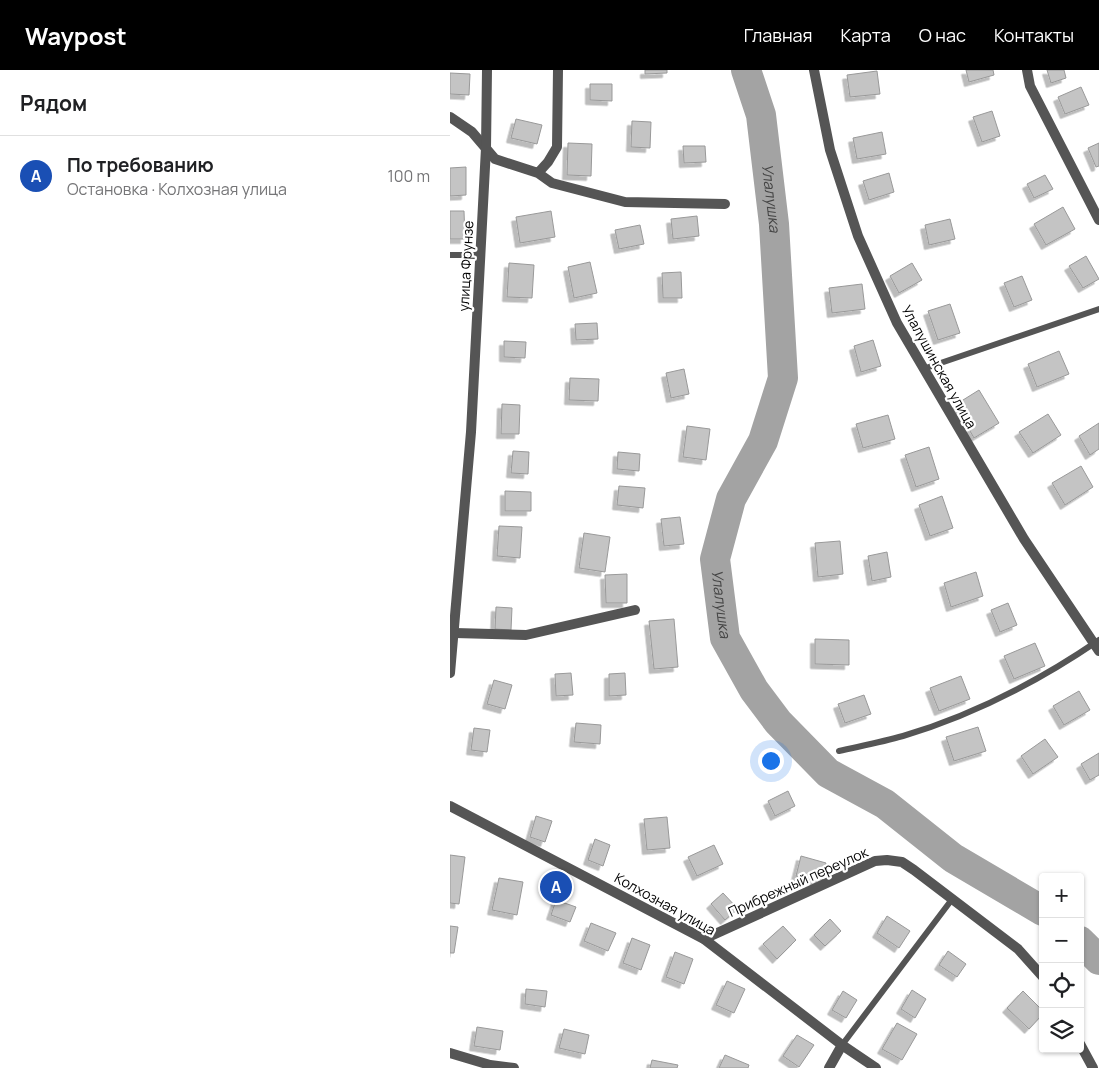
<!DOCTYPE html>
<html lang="ru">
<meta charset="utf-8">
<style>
:root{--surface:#fff;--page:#f6f6f6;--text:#202124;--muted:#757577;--line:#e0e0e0;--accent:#000}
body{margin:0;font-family:Manrope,sans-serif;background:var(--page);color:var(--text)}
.controls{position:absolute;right:15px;bottom:15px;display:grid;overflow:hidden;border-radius:5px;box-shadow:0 1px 4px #0004}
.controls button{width:45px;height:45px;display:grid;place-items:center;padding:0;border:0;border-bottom:1px solid var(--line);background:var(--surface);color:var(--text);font:25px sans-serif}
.you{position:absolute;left:320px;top:690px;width:18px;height:18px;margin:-12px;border:4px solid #fff;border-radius:50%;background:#1a73e8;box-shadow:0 0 0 8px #1a73e833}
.badge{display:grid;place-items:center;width:32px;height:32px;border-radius:50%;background:var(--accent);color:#fff;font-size:16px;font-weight:700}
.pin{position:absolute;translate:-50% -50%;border:2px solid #fff;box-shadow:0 1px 5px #0006}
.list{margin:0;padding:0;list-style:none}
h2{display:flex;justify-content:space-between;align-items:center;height:65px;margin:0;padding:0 20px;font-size:21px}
h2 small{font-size:16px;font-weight:400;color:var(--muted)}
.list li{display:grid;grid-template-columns:32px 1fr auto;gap:15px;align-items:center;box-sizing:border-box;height:80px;padding:0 20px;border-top:1px solid var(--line)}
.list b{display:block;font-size:19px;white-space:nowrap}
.list p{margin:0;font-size:16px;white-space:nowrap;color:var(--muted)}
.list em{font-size:16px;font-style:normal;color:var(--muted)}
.icon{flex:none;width:28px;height:28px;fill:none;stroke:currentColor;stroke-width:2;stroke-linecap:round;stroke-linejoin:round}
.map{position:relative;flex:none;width:649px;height:998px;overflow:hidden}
header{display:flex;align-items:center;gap:30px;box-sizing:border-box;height:70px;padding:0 25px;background:var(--accent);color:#fff}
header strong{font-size:24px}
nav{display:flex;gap:28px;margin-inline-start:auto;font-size:18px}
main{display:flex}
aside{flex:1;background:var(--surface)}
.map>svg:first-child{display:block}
</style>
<header>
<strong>Waypost</strong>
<nav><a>Главная</a><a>Карта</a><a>О нас</a><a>Контакты</a></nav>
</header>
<main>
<aside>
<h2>Рядом<small></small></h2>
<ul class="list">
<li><span class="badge" style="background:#1a4fb4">A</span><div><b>По требованию</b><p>Остановка · Колхозная улица</p></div><em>100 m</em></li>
</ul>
</aside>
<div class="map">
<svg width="649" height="998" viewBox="0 0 649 998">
<defs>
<filter id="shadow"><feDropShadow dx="-4.5" dy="4.5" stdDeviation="0" flood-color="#0004"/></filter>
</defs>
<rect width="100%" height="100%" fill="#fff"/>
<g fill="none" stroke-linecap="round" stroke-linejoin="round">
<g stroke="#a3a3a3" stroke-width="30">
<path id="s1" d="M296,0L311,45L324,154L333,308L313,371L281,429L265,489L275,568L304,620L328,652L378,703L435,734L503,788L593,841"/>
<path d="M630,871L649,890"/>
</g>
</g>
<path fill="#c4c4c4" stroke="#999" filter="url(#shadow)" d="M195,0H217V3L195,4Z
M516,0H543L544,5L519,12Z
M597,0H614L616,8L601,13Z
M427,1L430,24L400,27L397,5Z
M0,3L20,4L19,25L0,24Z
M140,14H162V31L140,30Z
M631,17L639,35L615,44L608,27Z
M542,41L550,66L532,72L523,47Z
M66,49L92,55L87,74L61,68Z
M182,51L201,52L200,78L181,77Z
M432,62L436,84L407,89L403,68Z
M118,73L142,74L141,106L117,105Z
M649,73V96L646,97L638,78Z
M233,76H255L256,92L234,93Z
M16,97V125L0,126V98Z
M439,103L444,122L419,130L413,111Z
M595,105L603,119L584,128L577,114Z
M613,137L625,159L596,175L584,154Z
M0,141H14L15,169H0Z
M101,141L105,167L70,173L66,147Z
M247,146L249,166L223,169L221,149Z
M500,149L505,169L479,175L475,155Z
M190,155L194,174L169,179L165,160Z
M636,186L649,209L633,218L619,196Z
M140,192L147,223L124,228L118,197Z
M59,193L84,195L82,228L57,227Z
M462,193L472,210L449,223L440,206Z
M231,202L232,228H213L212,203Z
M572,206L582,230L564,237L554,213Z
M412,214L415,239L382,243L379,218Z
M500,234L510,263L488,270L478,241Z
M147,253L148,269L126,270L125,254Z
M423,270L431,296L411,302L404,276Z
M54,271L76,272L75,288L54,287Z
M609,281L619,304L587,317L578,294Z
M234,299L239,324L221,328L216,303Z
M120,308L149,309L148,331L119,330Z
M529,320L549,353L524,368L505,335Z
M52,334L70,335L69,364H51Z
M598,344L611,365L583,383L569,362Z
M438,345L445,369L413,378L406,354Z
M649,353V379L640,385L629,366Z
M237,356L260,359L256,390L233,387Z
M479,377L489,409L466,417L455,385Z
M63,381L79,382L78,404L61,403Z
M168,382L190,384L189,401L167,399Z
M631,396L643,417L615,435L602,413Z
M169,416L195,418L193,438L167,435Z
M55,421L81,422V441H55Z
M492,426L503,458L480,466L469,435Z
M230,447L234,474L214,476L211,449Z
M49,456L72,457L70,488L47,486Z
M134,463L160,467L155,502L129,498Z
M390,471L393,504L368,507L365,473Z
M437,482L441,507L422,511L418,486Z
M526,502L533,526L501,537L494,513Z
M177,504V533H156L155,505Z
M558,533L567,555L550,562L541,540Z
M46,537L62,538L61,560L45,559Z
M224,549L228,597L204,599L199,551Z
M365,569L399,570V595L365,594Z
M585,573L595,596L564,609L554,586Z
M121,603L123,625L106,626L105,604Z
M175,603L176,625L159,626V604Z
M511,606L520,629L489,641L480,618Z
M44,610L62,615L55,639L37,634Z
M629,621L640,640L614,655L603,636Z
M414,625L421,644L395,653L388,634Z
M126,653L151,655L150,674L124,672Z
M528,657L536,681L504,691L496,667Z
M24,658L40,660L37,682L21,680Z
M595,669L608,687L583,704L571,686Z
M649,683V705L640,710L631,694Z
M338,721L345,736L325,746L318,731Z
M86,746L102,751L95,772L80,767Z
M217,747L220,778L197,780L194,749Z
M145,769L160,775L153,796L138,790Z
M264,775L273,794L247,806L238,787Z
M0,785L15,787L9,834L0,833Z
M351,786L376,793L372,812L346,806Z
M49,808L73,812L67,845L42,840Z
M273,823L288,839L275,850L261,834Z
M106,830L126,837L120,852L101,845Z
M437,846L460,861L449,878L427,863Z
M380,849L391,861L375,876L364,865Z
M141,853L166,863L158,881L134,871Z
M0,856L8,857L4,883H0Z
M333,856L346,870L327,889L313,874Z
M182,868L200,875L191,900L173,893Z
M498,881L516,894L507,907L489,895Z
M225,882L243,889L234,914L216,907Z
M277,911L295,919L284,943L266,935Z
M76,919L97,921L95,937L75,934Z
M462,920L476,929L465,948L451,939Z
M393,921L407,930L396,948L382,940Z
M573,921L593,941V944L579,959L557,938Z
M447,953L467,964L452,990L432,979Z
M27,957L53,961L50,980L24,976Z
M114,959L139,965L135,984L109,978Z
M347,965L364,975L349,997L333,986Z
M275,985L299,995L298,998H269Z
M202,990L228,995L227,998H200Z"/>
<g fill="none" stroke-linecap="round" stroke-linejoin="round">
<path stroke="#555" stroke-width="6" d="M0,185H30
M473,299L649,239
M389,681C411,676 432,672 453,666C523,645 589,611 649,570
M392,975L503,828"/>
<path stroke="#555" stroke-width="10" d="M364,0L380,80L408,166L447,253L574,469L649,581
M577,0L580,16L649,150
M0,47L22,62L45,89L88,103L102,113L175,132L275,134
M88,103L98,92L107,77L108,0
M5,563L76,565L185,540
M254,869L425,791L437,790L452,792L464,800L568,879L593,907
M630,974L643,998
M0,983L40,995L64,998
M379,998L392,975"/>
<path stroke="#555" stroke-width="10" d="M0,603L21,362L36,78L37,0
M0,736L254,869L392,975L426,998"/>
</g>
<g text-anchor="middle" stroke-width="4.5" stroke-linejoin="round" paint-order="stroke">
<g font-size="14" fill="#000" stroke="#fff">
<text transform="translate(16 196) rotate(-87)" y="5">улица Фрунзе</text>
<text transform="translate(489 297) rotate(61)" y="5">Улалушинская улица</text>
<text transform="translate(348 812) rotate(-24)" y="5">Прибрежный переулок</text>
<text transform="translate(215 834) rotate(29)" y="5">Колхозная улица</text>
</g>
<g font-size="15" font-style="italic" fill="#444" stroke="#fff">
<text dy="5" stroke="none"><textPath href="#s1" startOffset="131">Улалушка</textPath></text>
<text dy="5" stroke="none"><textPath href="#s1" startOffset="551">Улалушка</textPath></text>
</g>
</g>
</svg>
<div class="controls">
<button>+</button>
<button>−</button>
<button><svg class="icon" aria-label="locate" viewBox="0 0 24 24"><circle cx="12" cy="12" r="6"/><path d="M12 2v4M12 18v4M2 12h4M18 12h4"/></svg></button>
<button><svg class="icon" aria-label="layers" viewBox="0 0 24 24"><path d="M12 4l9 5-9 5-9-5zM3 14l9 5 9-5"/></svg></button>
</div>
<div class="you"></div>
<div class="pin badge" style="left:106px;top:817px;background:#1a4fb4">A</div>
</div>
</main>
